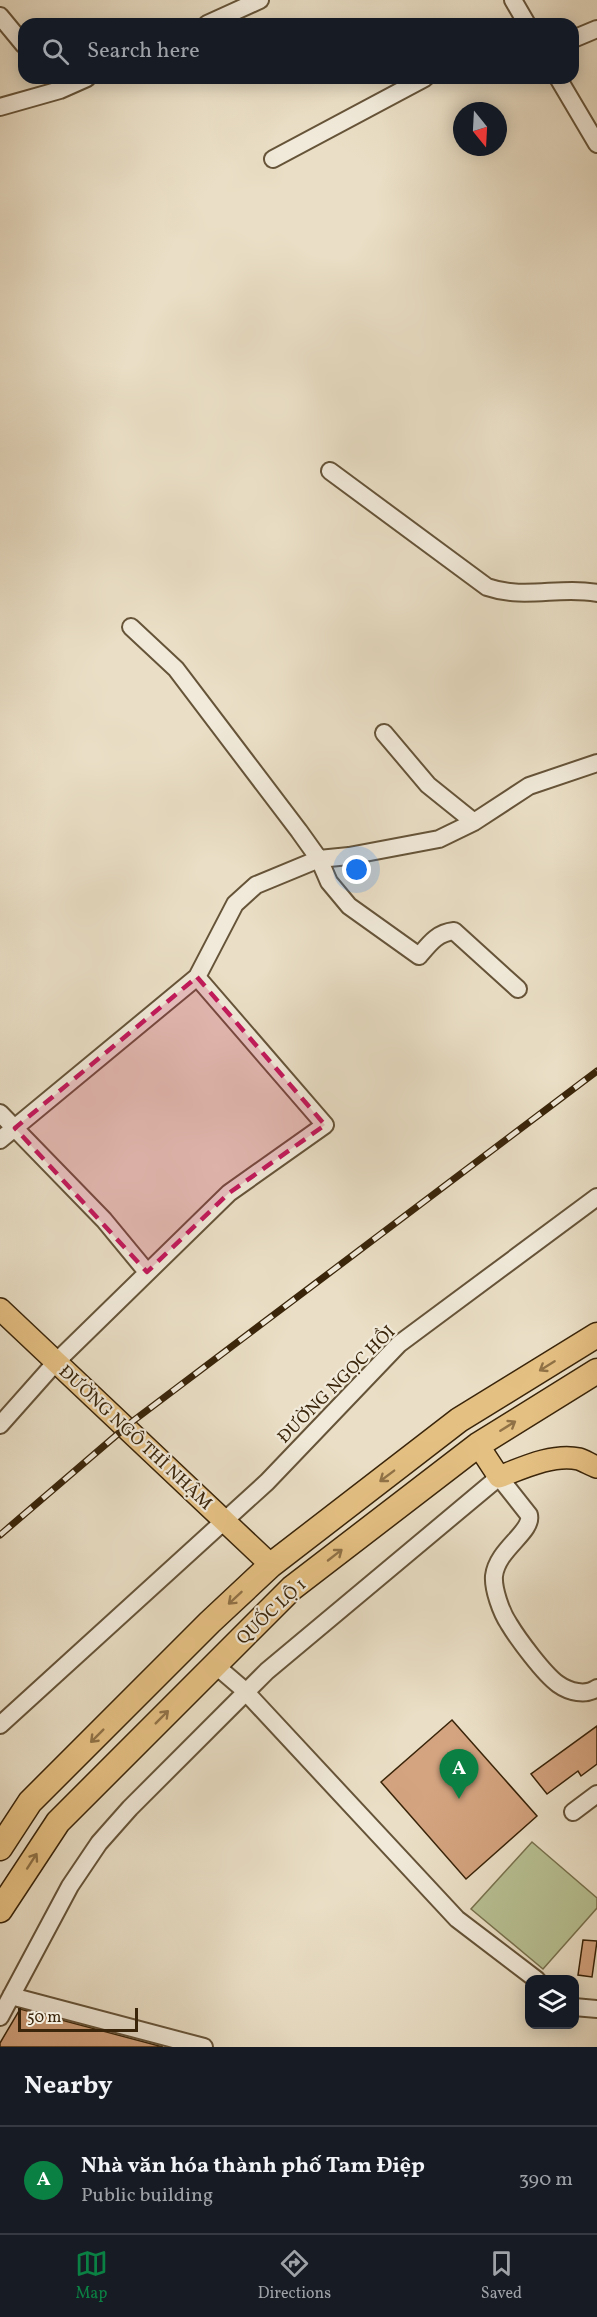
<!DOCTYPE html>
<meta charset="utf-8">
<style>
:root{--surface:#171b24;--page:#20242c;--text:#f1f3f6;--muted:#9ea1a6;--line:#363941;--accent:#0b8043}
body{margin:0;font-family:Vollkorn,serif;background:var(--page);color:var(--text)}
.controls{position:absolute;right:18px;bottom:18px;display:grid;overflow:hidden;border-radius:12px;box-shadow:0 3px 15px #0003}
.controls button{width:54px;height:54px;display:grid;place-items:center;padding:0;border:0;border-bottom:2px solid var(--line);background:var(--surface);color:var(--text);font:30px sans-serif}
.compass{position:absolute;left:453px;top:102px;width:54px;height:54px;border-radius:50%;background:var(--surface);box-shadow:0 3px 15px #0003;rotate:162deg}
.scale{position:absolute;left:18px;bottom:15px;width:120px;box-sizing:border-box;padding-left:6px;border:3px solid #3a250a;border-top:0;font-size:16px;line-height:21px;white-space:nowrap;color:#3a250a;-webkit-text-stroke:4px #f1eada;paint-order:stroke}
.you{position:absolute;left:357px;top:870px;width:21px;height:21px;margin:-15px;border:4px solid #fff;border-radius:50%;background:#1a73e8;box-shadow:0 0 0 9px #1a73e833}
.badge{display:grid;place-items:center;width:39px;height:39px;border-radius:50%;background:var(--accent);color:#fff;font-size:20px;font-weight:700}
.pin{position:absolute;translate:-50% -50px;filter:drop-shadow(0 2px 3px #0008)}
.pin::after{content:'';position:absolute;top:32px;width:21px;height:18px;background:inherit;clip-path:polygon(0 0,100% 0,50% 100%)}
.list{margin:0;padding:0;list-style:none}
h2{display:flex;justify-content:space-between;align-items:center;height:78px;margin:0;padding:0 24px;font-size:26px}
h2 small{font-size:20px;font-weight:400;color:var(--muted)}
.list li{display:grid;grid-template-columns:39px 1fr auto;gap:18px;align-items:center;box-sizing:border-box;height:108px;padding:0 24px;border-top:2px solid var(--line)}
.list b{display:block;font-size:22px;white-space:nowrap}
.list p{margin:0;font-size:20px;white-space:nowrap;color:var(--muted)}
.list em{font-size:20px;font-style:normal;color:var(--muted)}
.icon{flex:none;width:33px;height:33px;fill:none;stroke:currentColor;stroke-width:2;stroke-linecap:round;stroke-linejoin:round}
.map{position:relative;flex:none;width:597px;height:2047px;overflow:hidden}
.search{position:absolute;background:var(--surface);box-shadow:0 3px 15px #0003;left:18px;right:18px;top:18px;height:66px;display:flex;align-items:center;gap:15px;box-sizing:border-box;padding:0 21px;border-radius:18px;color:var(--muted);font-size:22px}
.sheet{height:186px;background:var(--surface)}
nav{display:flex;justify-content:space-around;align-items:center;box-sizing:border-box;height:84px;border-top:2px solid var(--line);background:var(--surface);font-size:16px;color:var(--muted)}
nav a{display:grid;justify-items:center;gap:3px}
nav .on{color:var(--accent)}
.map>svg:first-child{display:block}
</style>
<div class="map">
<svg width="597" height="2047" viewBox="0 0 597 2047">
<rect width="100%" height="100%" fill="#eadfc6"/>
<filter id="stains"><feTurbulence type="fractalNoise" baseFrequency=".00333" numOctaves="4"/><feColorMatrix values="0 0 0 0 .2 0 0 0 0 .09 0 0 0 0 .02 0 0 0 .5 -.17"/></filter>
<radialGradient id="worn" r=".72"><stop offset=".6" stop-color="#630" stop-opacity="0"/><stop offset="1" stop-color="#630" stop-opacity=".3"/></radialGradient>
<path fill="#b8c194" stroke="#79734f" stroke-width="1.5" d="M532,1842L597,1898V1908L543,1969L471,1909Z"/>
<path fill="#d4a480" stroke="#3a250a" stroke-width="1.5" d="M452,1720L537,1816L466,1879L381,1782Z
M597,1726V1764L581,1776L578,1771L547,1794L531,1774Z
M583,1940L597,1941L592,1977L578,1975Z
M20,2009L163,2047H0V2043Z"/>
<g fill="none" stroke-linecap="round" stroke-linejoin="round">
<defs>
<path id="minor" d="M513,0L527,24
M0,16L24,45
M207,24L260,0
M573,39L597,29
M558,78L597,144
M0,107L60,90L87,78
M273,159L425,78
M330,471L487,587C525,600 559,586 597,593
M131,627L176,669L299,831L319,859L329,882L349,906L419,956C430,943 437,933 454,931L518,989
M384,733L428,785L474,822
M0,1113L104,1220L147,1272
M0,1140L197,977L235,904L256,885L319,859L349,856L439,839L474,822L529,786L597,763
M0,1425L56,1362L229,1193L325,1125L197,977
M215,1665L243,1689L457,1919L537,1980
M0,1725L267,1482L399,1344L597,1197
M573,1812L597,1794
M11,1996L204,2047
M574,2007L597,2009
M0,2017L70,1886L99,1843L130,1808L267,1671L499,1477L529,1515C533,1532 497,1549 494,1576C493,1589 501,1612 509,1624C518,1639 544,1674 558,1684C569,1692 586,1696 597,1688"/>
<path id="major" d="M0,1309L271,1565
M478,1445L499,1477C522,1468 554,1453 579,1459C585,1461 591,1465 597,1467"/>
<path id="highway" d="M0,1848L30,1802L210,1622L271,1565L459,1420L597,1335
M0,1910L58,1822L292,1588L478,1445L597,1371"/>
</defs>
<use href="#minor" stroke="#665439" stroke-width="20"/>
<use href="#major" stroke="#3a250a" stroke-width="24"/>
<use href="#highway" stroke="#3a250a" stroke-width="27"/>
<use href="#minor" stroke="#f1eada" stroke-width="16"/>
<use href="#major" stroke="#e5c083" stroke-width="21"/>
<use href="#highway" stroke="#e5c083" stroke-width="24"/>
<defs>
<path id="rail" d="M0,1535L133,1421L597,1071"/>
</defs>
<use href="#rail" stroke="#3a250a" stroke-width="7"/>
<use href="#rail" stroke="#f1eada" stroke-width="4.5" stroke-dasharray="14" stroke-linecap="butt"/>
</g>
<defs><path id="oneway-shaft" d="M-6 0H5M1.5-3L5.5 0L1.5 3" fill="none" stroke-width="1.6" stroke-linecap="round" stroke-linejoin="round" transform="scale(1.5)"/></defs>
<g stroke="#907246">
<use href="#oneway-shaft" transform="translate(547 1366) rotate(148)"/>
<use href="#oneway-shaft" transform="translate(508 1426) rotate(-32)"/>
<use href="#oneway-shaft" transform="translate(387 1476) rotate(143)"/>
<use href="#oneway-shaft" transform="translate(335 1555) rotate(-38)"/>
<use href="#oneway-shaft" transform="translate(235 1598) rotate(137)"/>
<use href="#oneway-shaft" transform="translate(162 1717) rotate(-45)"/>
<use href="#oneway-shaft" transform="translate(97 1736) rotate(135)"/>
<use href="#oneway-shaft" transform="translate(32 1861) rotate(-57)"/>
</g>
<path fill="#c2185b" fill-opacity="0.2" stroke="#c2185b" stroke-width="4.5" stroke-dasharray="12 8" stroke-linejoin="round" d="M197,977L325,1125L229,1193L147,1272L15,1128Z"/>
<g text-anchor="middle" stroke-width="4.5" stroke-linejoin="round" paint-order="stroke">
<g font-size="18" fill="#3a250a" stroke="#f1eada">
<text transform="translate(336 1384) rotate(-45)" y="6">ĐƯỜNG NGỌC HỒI</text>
<text transform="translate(136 1437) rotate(43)" y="6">ĐƯỜNG NGÔ THÌ NHẬM</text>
<text transform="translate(271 1611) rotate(-43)" y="6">QUỐC LỘ 1</text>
</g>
</g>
<rect width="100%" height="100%" filter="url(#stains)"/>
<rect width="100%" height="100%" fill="url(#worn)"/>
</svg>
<div class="controls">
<button><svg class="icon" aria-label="layers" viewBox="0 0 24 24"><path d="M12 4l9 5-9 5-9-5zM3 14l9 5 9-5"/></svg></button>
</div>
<svg class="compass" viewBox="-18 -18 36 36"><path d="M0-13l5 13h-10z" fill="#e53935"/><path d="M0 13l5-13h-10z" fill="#9ea1a6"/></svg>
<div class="scale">50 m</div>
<div class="you"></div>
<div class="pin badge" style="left:459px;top:1799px">A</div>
<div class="search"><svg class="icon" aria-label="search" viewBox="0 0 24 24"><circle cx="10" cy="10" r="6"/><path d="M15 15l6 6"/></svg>Search here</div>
</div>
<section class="sheet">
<h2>Nearby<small></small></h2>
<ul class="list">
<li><span class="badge">A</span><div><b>Nhà văn hóa thành phố Tam Điệp</b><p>Public building</p></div><em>390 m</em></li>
</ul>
</section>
<nav>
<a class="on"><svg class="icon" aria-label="map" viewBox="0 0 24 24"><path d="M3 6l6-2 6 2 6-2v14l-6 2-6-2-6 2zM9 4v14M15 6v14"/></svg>Map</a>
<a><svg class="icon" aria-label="directions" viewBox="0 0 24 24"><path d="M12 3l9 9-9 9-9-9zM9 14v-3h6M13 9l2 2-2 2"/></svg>Directions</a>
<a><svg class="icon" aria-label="saved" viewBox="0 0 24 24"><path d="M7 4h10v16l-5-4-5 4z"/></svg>Saved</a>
</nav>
